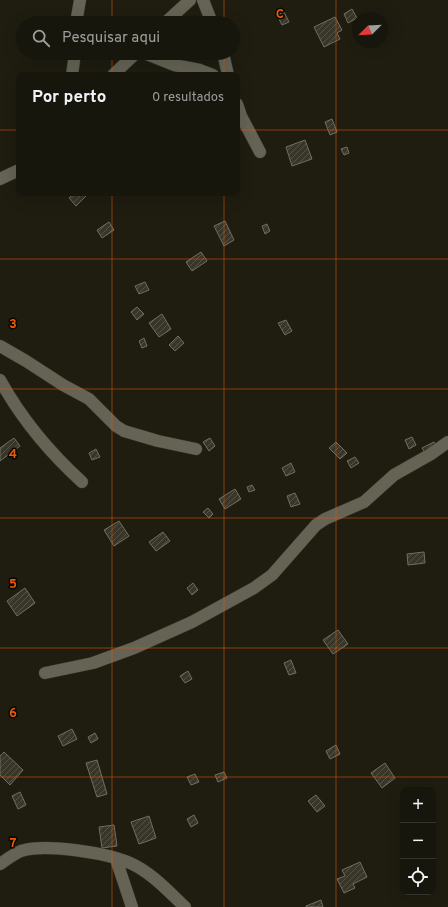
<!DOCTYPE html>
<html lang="pt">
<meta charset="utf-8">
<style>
:root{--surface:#17160c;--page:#24231a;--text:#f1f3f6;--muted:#9e9f9d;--line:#36352d}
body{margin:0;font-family:Overpass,sans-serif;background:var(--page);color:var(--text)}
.controls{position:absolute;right:12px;bottom:12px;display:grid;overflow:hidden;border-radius:8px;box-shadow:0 4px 16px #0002}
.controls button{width:36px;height:36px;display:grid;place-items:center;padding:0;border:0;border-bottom:1px solid var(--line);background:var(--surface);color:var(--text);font:20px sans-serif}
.compass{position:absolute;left:352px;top:12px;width:36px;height:36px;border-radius:50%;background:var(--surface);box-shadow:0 4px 16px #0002;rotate:246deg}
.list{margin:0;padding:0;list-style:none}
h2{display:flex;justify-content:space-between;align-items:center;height:52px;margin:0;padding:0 16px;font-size:17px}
h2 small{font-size:13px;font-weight:400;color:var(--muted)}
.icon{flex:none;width:22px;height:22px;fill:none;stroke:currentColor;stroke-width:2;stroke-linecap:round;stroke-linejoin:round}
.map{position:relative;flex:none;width:448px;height:907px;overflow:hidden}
.search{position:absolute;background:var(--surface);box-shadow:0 4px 16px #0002;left:16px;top:16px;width:224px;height:44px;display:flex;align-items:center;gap:10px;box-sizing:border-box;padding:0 14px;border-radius:22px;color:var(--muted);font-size:15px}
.panel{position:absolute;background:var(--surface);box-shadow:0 4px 16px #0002;left:16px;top:72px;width:224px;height:124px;border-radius:8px}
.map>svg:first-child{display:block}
</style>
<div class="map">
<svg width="448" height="907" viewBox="0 0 448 907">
<defs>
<pattern id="building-hatch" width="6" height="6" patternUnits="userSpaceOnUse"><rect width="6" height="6" fill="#383629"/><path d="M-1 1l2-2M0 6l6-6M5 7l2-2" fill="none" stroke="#545247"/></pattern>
</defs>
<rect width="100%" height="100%" fill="#1f1d10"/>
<path fill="url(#building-hatch)" stroke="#706e5f" d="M352,9L357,18L348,23L344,14Z
M284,12L289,22L282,25L277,15Z
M335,17L342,30L337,33L340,39L324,47L314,27Z
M332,119L337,132L330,135L325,122Z
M305,140L312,159L292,166L286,147Z
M347,147L349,153L344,155L341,149Z
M75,193H85L87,195L76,206L69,198Z
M225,221L234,240L224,246L214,226Z
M109,222L114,230L102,238L97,230Z
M267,224L270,231L265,234L262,226Z
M201,252L207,261L192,271L186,262Z
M145,282L149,290L139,294L135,286Z
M137,307L144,314L137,320L131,312Z
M162,314L171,329L159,337L149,323Z
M286,320L292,331L285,335L278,323Z
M178,336L184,343L175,351L169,345Z
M144,338L147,346L142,348L139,341Z
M412,437L416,445L409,449L405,440Z
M14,438L20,446L0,461V448Z
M210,438L215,446L209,451L203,442Z
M336,442L347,453L340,459L329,448Z
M434,442L437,447L425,453L422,448Z
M96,449L100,457L92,460L89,453Z
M355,457L359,463L351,468L347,461Z
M291,463L295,472L286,476L282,468Z
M252,485L255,490L249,492L247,487Z
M235,489L241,499L225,509L219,499Z
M295,493L300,504L291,507L287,496Z
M208,508L213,514L209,518L203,512Z
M119,521L129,536L114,546L104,530Z
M163,532L170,541L156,551L149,542Z
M424,552L425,563L408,565L407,554Z
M193,583L198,590L192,595L187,588Z
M25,588L35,603L17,616L7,601Z
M338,630L348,644L333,654L323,640Z
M291,660L296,673L289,675L284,663Z
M188,671L192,679L185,683L180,676Z
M72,729L77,739L63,746L58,736Z
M95,733L98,739L91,743L88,737Z
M336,745L340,754L330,759L326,751Z
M4,752L23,770L10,785L0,775V756Z
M97,760L107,794L97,797L86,763Z
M385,763L395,778L382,788L371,773Z
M224,772L227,778L218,782L215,775Z
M195,774L199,782L191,785L187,777Z
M20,792L26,805L18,809L12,796Z
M316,795L325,806L317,812L308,801Z
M194,815L198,823L191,827L187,819Z
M149,816L156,838L139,844L131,822Z
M114,825L117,846L102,848L99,827Z
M360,862L367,877L353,884L355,888L344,893L337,879L345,876L342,870Z
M321,900L323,907H306V906Z"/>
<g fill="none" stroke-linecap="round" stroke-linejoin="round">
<defs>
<path id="minor" d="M203,0L212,23
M76,23L80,0
M165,23L190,0
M144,53L174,65L200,70L213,75
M223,53L228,75
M72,75L75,53
M113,75L136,53
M237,104L241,116L260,152
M0,179L19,170
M0,346L26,361L63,385L89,399L116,426L124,431L158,441L196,449
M0,380C21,418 50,453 82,482
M45,673L93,663L134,648L192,622L254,588L272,575L316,525L325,519L364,502L394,475L431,454L448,442
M116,859L132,907
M0,864C7,859 14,854 21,851C45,843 107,853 130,863C151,872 169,892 185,907"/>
</defs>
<use href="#minor" stroke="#37362f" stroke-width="13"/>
<use href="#minor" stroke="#656354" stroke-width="12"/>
</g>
<path fill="none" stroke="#e8590c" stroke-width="1" stroke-opacity="0.55" d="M112,0V23M224,0V23M336,0V907M112,53V75M224,53V75M0,130H19M237,130H448M112,193V907M224,193V907M0,259H448M0,389H448M0,518H448M0,648H448M0,777H448"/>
<g font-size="13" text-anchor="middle" font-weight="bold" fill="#e8590c" stroke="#080704" stroke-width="3" stroke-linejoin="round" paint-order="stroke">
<text x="280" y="18">C</text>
<text x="13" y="328">3</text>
<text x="13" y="458">4</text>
<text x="13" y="588">5</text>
<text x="13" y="717">6</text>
<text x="13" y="847">7</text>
</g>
</svg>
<div class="controls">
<button>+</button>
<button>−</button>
<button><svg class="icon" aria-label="locate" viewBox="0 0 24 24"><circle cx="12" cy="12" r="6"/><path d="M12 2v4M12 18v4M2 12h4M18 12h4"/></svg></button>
</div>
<svg class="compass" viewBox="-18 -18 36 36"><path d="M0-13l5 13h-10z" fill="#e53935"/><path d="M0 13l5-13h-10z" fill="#9e9f9d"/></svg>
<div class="search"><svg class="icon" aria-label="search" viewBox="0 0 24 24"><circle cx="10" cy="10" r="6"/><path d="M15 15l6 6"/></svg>Pesquisar aqui</div>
<section class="panel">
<h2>Por perto<small>0 resultados</small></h2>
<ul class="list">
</ul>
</section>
</div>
